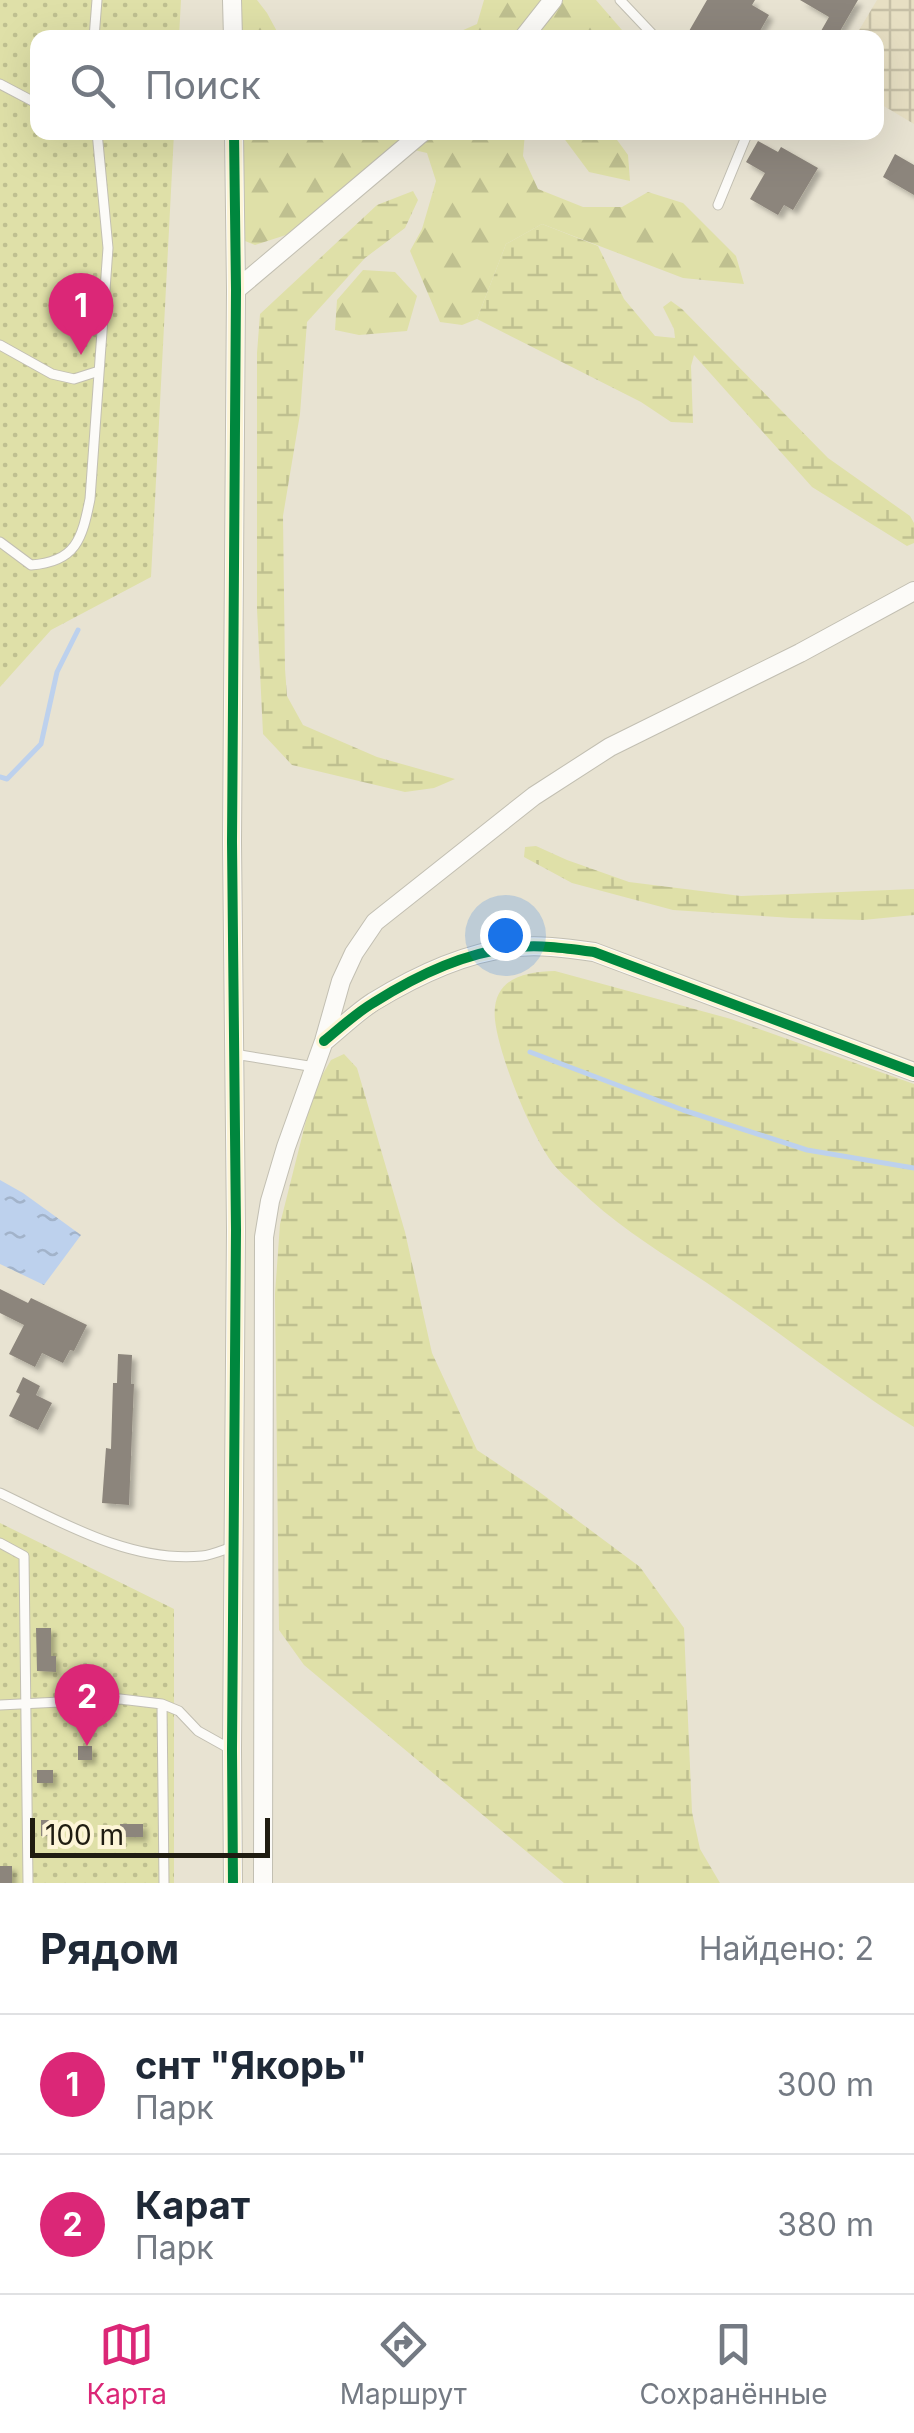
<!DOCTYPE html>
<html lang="ru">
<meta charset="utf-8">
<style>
:root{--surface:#fff;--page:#f6f6f7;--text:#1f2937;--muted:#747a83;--line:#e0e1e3;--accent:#db2777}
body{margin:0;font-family:Inter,sans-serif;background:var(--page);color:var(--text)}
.scale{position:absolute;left:30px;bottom:25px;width:240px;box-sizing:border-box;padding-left:10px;border:5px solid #1f1c11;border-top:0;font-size:28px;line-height:35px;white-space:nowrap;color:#1f1c11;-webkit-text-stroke:8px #fdf5d7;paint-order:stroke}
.you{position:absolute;left:505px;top:935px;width:35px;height:35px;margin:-25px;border:8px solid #fff;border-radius:50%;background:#1a73e8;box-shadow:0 0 0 15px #1a73e833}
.badge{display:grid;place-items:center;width:65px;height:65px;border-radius:50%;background:var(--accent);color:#fff;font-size:32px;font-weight:700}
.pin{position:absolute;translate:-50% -82px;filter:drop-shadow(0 2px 5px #0008)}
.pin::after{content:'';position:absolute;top:52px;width:35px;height:30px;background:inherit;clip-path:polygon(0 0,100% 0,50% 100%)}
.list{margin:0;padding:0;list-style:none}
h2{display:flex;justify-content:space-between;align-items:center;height:130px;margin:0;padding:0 40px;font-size:42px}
h2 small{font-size:32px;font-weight:400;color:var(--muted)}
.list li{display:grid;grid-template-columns:65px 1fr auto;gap:30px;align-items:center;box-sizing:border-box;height:140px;padding:0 40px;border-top:2px solid var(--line)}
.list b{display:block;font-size:38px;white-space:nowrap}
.list p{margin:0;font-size:32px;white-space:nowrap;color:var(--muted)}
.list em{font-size:32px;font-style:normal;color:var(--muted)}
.icon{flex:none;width:55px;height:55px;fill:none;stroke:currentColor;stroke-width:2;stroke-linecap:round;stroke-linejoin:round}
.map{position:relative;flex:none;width:914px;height:1883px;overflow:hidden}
.search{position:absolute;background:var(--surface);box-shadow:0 10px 40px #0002;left:30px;right:30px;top:30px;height:110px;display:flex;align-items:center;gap:25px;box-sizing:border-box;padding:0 35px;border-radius:20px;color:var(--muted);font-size:38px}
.sheet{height:410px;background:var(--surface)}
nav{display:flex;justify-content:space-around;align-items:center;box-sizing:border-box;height:140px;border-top:2px solid var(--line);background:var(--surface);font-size:28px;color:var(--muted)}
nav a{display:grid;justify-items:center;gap:5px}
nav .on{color:var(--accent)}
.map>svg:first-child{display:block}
</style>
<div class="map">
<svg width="914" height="1883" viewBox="0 0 914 1883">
<defs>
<pattern id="industrial-grid" width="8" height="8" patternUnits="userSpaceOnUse" patternTransform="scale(2.5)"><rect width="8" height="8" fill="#e7dfc3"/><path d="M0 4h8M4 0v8" fill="none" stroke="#c6bfa6"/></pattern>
<pattern id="forest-firs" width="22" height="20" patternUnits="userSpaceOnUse" patternTransform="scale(2.5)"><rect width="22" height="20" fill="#dfe0a8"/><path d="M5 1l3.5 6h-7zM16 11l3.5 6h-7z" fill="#bfc090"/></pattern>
<pattern id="wetland-marsh" width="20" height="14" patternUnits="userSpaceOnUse" patternTransform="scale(2.5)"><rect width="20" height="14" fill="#dfe0a8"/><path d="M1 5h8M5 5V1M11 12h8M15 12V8" fill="none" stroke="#bfc090"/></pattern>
<pattern id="garden-dots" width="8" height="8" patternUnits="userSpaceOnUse" patternTransform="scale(2.5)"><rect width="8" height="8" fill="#dfe0a8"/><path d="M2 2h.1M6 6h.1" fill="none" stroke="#bfc090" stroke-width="1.8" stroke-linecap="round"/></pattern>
<pattern id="water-ripples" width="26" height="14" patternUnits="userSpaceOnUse" patternTransform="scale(2.5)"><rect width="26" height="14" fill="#bdd1ed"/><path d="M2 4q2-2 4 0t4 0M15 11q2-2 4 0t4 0" fill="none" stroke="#a2b3ca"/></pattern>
<filter id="shadow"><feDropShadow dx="4.5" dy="4.5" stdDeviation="2.5" flood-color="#0004"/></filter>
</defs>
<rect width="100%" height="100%" fill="#e8e3d2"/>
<path fill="url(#industrial-grid)" d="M877,0H914V124L877,102L876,38L855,37Z"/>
<path fill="url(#forest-firs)" d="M237,0H257L267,13L280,37H238Z
M484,0H596L628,37L445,38L477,24Z
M239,133H525L523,156L538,189L583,207H622L648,192L683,203L736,256L744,284L683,278L542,224L506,244L477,319L462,325L440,322L410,251L422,229L436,181L427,153L397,146L286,235L255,245L240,239Z
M560,133H612L628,155L630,181L589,172Z
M363,270L395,272L417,296L407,331L359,335L335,330L337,300Z"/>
<path fill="url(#wetland-marsh)" d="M413,191L418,200L405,228L365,258L307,322L300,414L283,516L285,669L287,696L303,725L377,757L455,779L434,788L405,792L292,765L263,734L257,609V353L260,314L377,205Z
M542,224L598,246L624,299L655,336L675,338L674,329L663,307L671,301L682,309L828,458L910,516L914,523V543L907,546L812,487L694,355L691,366L693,423L671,422L641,402L477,319L506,244Z
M536,846L567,860L629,882L741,896L914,889V915L863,920L792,918L673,910L572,883L524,857L525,847Z
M555,971L731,1019L914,1084V1427C849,1387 789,1339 726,1296C676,1261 621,1231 578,1188C569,1180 558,1171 551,1161C530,1132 499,1056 495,1020C491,979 522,972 555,971Z
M344,1054L357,1068L405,1232L432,1353L477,1450L534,1488L640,1567L684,1628L692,1812L700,1849L720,1883H564L304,1665L279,1630L275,1294L280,1224L314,1089L331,1060Z"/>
<path fill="url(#garden-dots)" d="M0,0H181L179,37L38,38V132L174,133L151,577L51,630L0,687Z
M0,1523L174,1609V1883H0Z"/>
<path fill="url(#water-ripples)" d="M0,1180L23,1193L81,1235L44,1285L0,1264Z"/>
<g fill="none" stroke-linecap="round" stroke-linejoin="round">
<path stroke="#bdd1ed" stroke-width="5" d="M0,777L7,779L41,744L57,672L78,630
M530,1052L683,1110L807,1150L914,1168"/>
</g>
<path fill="#8c857b" filter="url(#shadow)" d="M707,0H755L752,5L769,15L756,38H685Z
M800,0H858L836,38H817L829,17Z
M758,141L778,152L781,147L818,168L793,210L784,205L778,215L750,199L765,173L746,162Z
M895,154L914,165V195L883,177Z
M0,1289L28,1303L31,1298L87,1325L74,1351L70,1350L63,1363L42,1353L35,1367L9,1354L24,1325L0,1313Z
M118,1354L132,1355L131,1384H134L129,1505L102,1503L106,1448L111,1449L113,1383H117Z
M23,1377L40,1386L36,1395L52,1403L38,1430L9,1416L20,1394L16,1392Z
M36,1628H51V1656H56V1672L37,1671Z
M78,1746H92V1760H78Z
M37,1770H53V1783H37Z
M41,1820H55V1836H41Z
M120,1824H143V1837H120Z
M0,1866H12V1883H0Z"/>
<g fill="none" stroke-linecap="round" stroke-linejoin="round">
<defs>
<path id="lane" d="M620,0L656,38
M94,38L97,0
M0,84L38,104
M718,205L748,132
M0,345L52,374L74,379L99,371
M0,542L31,565C76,562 82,539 90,499L108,248L97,132
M234,1054L315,1067
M0,1493C61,1522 131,1563 202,1556C212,1555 223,1550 232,1547
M0,1543L24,1556L28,1883
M162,1704L164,1883
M0,1705L120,1699L162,1704L179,1711L198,1731L232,1750"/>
<path id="street" d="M232,0L233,38
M523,38L553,0
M236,290L423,132
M325,1041C341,1028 356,1013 373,1002C414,977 461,954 509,948C537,944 566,948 594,952L914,1072
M233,1883L232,1750L236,1230L232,842L236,290L234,132
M263,1883L264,1237L270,1201L286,1147L324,1041L341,981L354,953L375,922L534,796L610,747L800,653L914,591"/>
</defs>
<use href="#lane" stroke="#c2bfb2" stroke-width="11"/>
<use href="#street" stroke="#c2bfb2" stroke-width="20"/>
<use href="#lane" stroke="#fcfbf8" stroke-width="9"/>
<use href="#street" stroke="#fcfbf8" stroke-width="18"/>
<defs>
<path id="cycleway" d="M324,1041C340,1028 356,1013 373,1003C414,977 461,954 509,948C537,944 565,948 594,952L914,1072
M233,1883L232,1750L236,1230L232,842L236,290L234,132"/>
</defs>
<use href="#cycleway" stroke="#fdf5d7" stroke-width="16"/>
<use href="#cycleway" stroke="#00873e" stroke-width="10"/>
</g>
</svg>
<div class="scale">100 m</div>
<div class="you"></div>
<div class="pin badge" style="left:81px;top:355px">1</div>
<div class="pin badge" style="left:87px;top:1746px">2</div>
<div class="search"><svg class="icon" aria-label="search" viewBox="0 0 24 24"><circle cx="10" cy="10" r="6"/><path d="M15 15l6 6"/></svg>Поиск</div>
</div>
<section class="sheet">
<h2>Рядом<small>Найдено: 2</small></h2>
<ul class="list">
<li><span class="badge">1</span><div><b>снт &quot;Якорь&quot;</b><p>Парк</p></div><em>300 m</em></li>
<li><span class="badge">2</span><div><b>Карат</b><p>Парк</p></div><em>380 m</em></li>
</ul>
</section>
<nav>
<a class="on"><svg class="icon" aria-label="map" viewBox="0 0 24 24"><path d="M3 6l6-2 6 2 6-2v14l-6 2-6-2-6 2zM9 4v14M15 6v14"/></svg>Карта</a>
<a><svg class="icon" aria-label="directions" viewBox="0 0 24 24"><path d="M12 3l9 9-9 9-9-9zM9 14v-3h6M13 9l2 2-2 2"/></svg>Маршрут</a>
<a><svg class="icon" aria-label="saved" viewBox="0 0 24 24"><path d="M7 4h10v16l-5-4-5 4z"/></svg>Сохранённые</a>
</nav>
